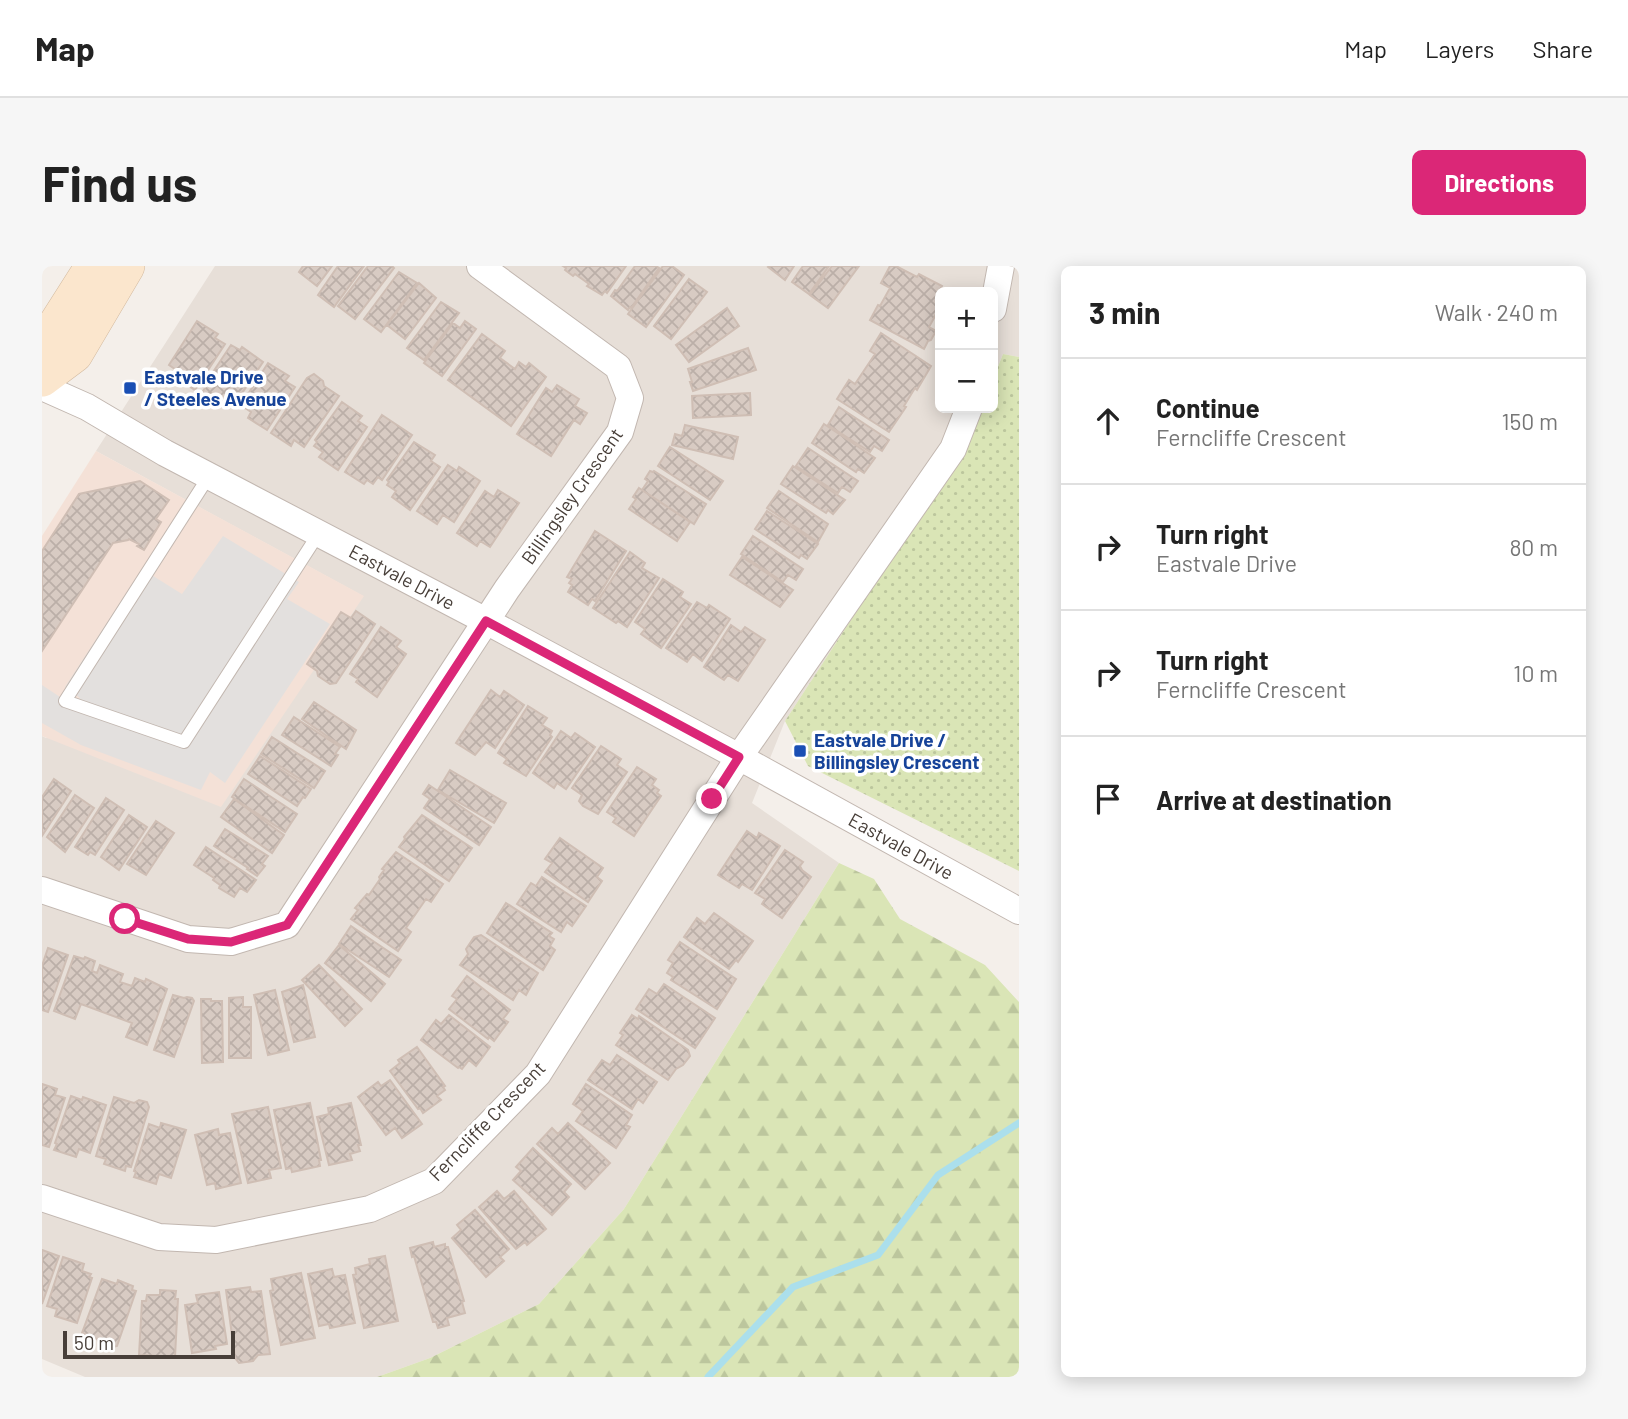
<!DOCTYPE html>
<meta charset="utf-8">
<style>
:root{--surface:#fff;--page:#f6f6f6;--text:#222;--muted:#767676;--line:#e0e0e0;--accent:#db2777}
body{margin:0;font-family:Barlow,sans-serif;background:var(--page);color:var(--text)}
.controls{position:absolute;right:21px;top:21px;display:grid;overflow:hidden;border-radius:10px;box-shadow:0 4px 18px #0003}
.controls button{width:63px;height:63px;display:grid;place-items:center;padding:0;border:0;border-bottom:2px solid var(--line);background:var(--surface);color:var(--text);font:35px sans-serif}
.scale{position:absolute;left:21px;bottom:18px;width:172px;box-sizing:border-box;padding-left:7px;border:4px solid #473e38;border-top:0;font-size:19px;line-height:24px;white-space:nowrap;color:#473e38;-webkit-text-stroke:5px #fff;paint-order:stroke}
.stop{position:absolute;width:21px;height:21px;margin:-16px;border:5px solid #db2777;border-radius:50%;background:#fff}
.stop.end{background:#db2777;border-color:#fff;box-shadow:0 2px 7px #0008}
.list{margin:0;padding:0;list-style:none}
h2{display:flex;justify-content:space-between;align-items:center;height:91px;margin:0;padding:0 28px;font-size:30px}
h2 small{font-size:23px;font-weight:400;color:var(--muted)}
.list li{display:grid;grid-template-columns:46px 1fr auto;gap:21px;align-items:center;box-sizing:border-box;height:126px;padding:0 28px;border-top:2px solid var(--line)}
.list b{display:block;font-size:26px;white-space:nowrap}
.list p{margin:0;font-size:23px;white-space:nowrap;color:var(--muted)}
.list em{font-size:23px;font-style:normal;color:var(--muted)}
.icon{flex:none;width:38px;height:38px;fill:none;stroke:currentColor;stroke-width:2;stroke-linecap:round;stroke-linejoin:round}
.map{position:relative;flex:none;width:977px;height:1111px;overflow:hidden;border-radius:10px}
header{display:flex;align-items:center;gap:42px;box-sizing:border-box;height:98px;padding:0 35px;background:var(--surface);border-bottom:2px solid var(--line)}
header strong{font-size:33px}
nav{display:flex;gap:38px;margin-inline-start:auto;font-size:24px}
.intro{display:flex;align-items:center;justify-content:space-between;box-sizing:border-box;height:168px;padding:0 42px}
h1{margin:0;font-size:49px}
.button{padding:18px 32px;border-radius:10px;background:var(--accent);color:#fff;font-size:24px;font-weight:700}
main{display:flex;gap:42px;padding:0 42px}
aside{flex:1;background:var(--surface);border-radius:10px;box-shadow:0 4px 18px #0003}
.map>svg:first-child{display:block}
</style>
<header>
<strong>Map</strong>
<nav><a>Map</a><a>Layers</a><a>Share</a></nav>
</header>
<div class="intro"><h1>Find us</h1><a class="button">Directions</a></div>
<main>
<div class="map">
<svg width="977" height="1111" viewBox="0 0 977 1111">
<defs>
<pattern id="forest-firs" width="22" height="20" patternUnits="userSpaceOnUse" patternTransform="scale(1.75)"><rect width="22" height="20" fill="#dae5b6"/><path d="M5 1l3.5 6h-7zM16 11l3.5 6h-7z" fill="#bcc69d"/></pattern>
<pattern id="park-dots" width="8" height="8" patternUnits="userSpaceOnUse" patternTransform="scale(1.75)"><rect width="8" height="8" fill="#dae5b6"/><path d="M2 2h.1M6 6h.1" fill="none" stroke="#bcc69d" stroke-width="1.8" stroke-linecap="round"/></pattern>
<pattern id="building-cross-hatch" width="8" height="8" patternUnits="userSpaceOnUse" patternTransform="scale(1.75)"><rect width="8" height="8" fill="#d8cbc3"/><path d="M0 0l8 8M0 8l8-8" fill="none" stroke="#bbafa8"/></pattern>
</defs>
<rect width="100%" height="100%" fill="#f4efea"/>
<path fill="#e7dfd8" d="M173,0H977V91L961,88L951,113V26H898V142H939L925,176L743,455L710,537L797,597L582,943L497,1038L388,1092L335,1111H43L0,1093V470L4,472L321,330L54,185Z"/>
<path fill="#f4e1d7" d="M54,185L322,330L179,541L0,470V270Z"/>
<path fill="url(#forest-firs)" d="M797,597L832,613L858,653L943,699L977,736V1111H335L388,1092L497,1038L582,943Z"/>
<path fill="url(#park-dots)" d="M961,88L977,91V605L766,500L743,455L925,176L939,142H951V113Z"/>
<path fill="#e3e0de" d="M181,270L257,316L245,333L288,358L183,517L168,506L159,524L39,479L0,457V419L33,441L38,432L23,421L100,303L140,328Z"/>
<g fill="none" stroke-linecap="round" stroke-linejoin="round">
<path stroke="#abdfec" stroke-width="7" d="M666,1111L751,1021L836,989L896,909L977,857"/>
</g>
<path fill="url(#building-cross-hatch)" stroke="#cfbeb4" stroke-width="2" d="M261,0H290L275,20L257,6Z
M296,0H322L292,41L276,29Z
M326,0H350L352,2L313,53L296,40Z
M521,0H584L565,27L563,25L560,29L545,20L547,18L533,8L531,10L523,4L524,2Z
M593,0H614L617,2L589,42L588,41L586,44L569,30L573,24L575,25Z
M621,0H630L642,9L604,61L586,48Z
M727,0H752L743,14L726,1Z
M761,0H787L767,28L750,16Z
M790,0H817L786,42L768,29Z
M848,0H854L875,11L877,8L900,20L895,30L898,32V41L887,61L894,65L889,74L886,75L882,83L828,54L836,39L838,40L848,22L839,17Z
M357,6L375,17L339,66L322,53Z
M647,13L665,26L629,73L612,60Z
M377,17L394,32L363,73L345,59Z
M399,36L417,47L382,94L365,82Z
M685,42L697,60L647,96L634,79Z
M155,55L176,68L173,72L183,78L153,124L133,111L137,106L127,99Z
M423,55L434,63L400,110L382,97L411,57L418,62Z
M839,67L889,100L875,124L873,122L862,140L864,141L847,166L795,133L807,114L813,118L833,88L828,85Z
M440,68L463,85L458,92L473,103L477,96L484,101L487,97L504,111L469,160L406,114Z
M189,79L198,84L200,81L221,96L192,139L183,133L178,140L159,128L163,122L161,121Z
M706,82L714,104L651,125L648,116H650L646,103Z
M226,97L247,110L243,115L253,121L225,164L206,152L209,146L199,139Z
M272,108L281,115L282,120L297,130L262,181L252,174L249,180L229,167L265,112Z
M515,119L537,133L533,140L545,147L538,158L532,154L509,190L475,168L504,122L510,126Z
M708,127L709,149L651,152L650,130Z
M300,136L320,150L316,155L325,161L296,204L277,191L281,186L272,180L275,176L273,174Z
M797,141L847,174L840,185L832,180L828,186L786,159Z
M340,149L370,169L340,214L336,211L331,218L325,214L322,218L303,206Z
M782,158L833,192L822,207L816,203L814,206L770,177Z
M643,159L696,171L691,193L630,179L633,168L640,170Z
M372,176L393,189L389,195L398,201L368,244L350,231L354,225L345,219L347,216L345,214Z
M628,181L681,215L668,234L616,200Z
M766,182L816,215L808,226L800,221L796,227L754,200Z
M406,199L415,205L417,201L438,215L412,256L401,249L395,258L375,245Z
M751,200L803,234L791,248L786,244L784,247L739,218Z
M608,205L611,206L612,205L664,238L652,258L600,224L606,215L603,213Z
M98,215L127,234L114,253L119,256L102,284L95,280L97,278L87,273L86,274L71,277L0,385V285L37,228Z
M597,222L648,256L635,275L587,243L594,233L591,231Z
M456,224L477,237L448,281L438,275L435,280L415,267L443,225L452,231Z
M737,225L786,258L776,276L725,242Z
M725,245L776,278L765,293L759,289L757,292L713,263Z
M553,265L584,285L553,335L550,333L546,339L526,326L530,319L527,317L530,313L525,311Z
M711,270L761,303L754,314L746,309L741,316L699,288Z
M588,286L603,297L600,302L617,312L585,361L576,355L574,357L551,342Z
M700,291L751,324L738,341L688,309Z
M621,313L641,326L638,331L649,338L619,382L599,368L603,363L593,356Z
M655,336L665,342L667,339L688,353L660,395L651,388L645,396L624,382Z
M314,345L333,358L294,417L288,418L276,410L275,405L265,398L299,346L309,352Z
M689,359L699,366L703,361L723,374L696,415L686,409L682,414L662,401Z
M339,361L359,375L354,381L364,388L335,431L314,416L316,413L308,408Z
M449,424L458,431L462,425L482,439L453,482L444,476L433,489L414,477Z
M272,436L314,464L304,483L260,453Z
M486,440L505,452L500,459L510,465L508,469L510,471L484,510L462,497L465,493L456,487Z
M252,451L298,481L293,488L296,489L289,500L240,469Z
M519,465L529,472L533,467L553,481L524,523L515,517L512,522L491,507Z
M230,471L283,505L272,522L219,488Z
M559,480L579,493L575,499L585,506L556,548L541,540L537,535L540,529L530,522Z
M218,490L269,523L263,532L261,531L255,540L206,508Z
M595,501L614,513L610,519L617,524L615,527L619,530L592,570L571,556L574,552L565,546Z
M408,504L464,537L452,557L396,524Z
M12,513L29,525L0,570V531Z
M202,513L255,548L243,566L190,531Z
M387,519L449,561L437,579L382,542L388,533L381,528Z
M33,529L52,542L23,586L5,571Z
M64,532L82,544L53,589L48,586L46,589L33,581Z
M192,533L242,569L230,587L179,551Z
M87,549L105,561L77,604L59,591Z
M380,549L430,582L407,615L357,581L363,573L362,571Z
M114,555L132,567L104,609L85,598Z
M183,563L226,590L220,598L223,600L215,610L205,603L206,602L172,580Z
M705,565L715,572L717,567L738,580L710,624L700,618L697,622L676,609Z
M518,572L561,602L555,611L560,615L546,636L503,606L510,597L503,593Z
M164,581L214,614L205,626L198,622L192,631L177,622L178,619L171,614L172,612L152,599Z
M743,584L761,596L758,600L760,604L769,611L740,652L720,638L723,633L713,627Z
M354,586L401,618L389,636L384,633L364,662L369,666L356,685L309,653L316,644L313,642L325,628L327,629L338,613L337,611L342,604L340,603Z
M500,611L544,640L530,660L525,656L519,666L475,638L489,617L494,620Z
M464,637L510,667L507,670L512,673L508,680L513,684L501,704L445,667Z
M672,647L711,675L696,696L694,694L687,703L642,671L655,652L663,658Z
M309,660L359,694L347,711L297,678Z
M439,669L496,707L484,729L477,724L471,734L418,699L426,688L424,683L432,671Z
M638,676L694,713L675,743L629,714L631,711L625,707L631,697L626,694Z
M297,679L343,718L329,735L283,697Z
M6,682L26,689L6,746L0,744V700Z
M32,690L42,693L43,691L53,695L50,705L55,707L58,699L81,708L78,716L90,720L93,712L103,716L104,713L125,723L105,779L84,771L90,757L39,738L33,753L12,745Z
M277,699L320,743L303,760L260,714Z
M425,710L468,744L461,753L466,756L452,775L447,771L446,773L407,743L415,733L410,730Z
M622,718L673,752L653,782L594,743L607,723L615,728Z
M261,719L273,771L252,776L240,726Z
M233,724L247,784L226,789L212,729Z
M131,729L142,732L145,731L150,732L152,735L132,791L112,784Z
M201,731V741H209V792H187V732Z
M159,733H169V735H180L181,796L160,797Z
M407,749L448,781L434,800L427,794L420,803L417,801L416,802L379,774L394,754L399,758Z
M590,749L596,753L597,750L646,784L648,790L641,799L634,803L626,814L574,779L581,769L578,767Z
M375,781L403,820L401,821L403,824L395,830L399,834L381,847L378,842L376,843L348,805L358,797L356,794Z
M575,789L615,816L601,837L596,833L590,843L546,814L560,794L568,799Z
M348,814L380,858L360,872L353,862L344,869L316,831L336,816L339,820Z
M0,818L15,823L13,829L23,832L7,881L0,879Z
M544,818L590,849L584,859L588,861L574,882L534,855L541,845L531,838Z
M29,830L40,834L41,831L64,839L48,887L37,883L34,891L12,884L15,878L13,877Z
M72,831L92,837L97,834L105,836L107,841L89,901L84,900L83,905L62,898L64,893L54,890Z
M268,837L279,894H277L278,900L250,906L249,902L244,903L232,844Z
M309,837L319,879H316L318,885L308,888L310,894L287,899L275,851L287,848L286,842Z
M226,841L239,902L227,904L229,912L206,917L190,848Z
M119,857L144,864L129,912L117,908L114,918L92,911L94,906L92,905L107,858L118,862Z
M526,857L568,897L543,923L495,878L510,862L516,868Z
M176,863L177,869L188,867L199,917L174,923L173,917L165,919L153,869Z
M491,882L529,918L522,926L527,931L510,949L471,914L479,905L474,901Z
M455,925L462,933L472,925L504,963L485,979L483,976L474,983L437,941Z
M433,944L467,983L458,991L462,995L444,1011L410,972L419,964L415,959Z
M391,976L392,981L403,978V981H406L422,1035L420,1036L423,1047L405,1052L407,1059L396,1062L394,1056H391L372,990L370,991L368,982Z
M0,984L17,990L0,1038Z
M343,990L356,1055L322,1062L311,1009L314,1008L313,1002L328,998L327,993Z
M21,991L42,998L40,1005L49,1008L47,1011L50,1012L35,1057L13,1050L15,1043L5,1040Z
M290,1003L292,1011L303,1009L313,1057L288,1062L287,1058L277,1060L266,1008Z
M259,1007L273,1072L239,1079L228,1025L231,1024L229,1013Z
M60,1013L75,1018L76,1014L91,1020L90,1024L94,1025L75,1080L68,1082L59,1079L55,1073L40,1067Z
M208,1021L209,1026L219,1025L228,1088L216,1089L211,1095L197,1097L193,1092L184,1024Z
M118,1024L134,1025L133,1033H136L133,1091L97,1089L100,1035H104L105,1029H118Z
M177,1026L185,1078L173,1080L174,1083L150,1087L143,1039L156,1037L154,1029Z"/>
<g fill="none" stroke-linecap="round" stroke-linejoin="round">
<defs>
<path id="lane" d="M167,210L23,435L142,476L277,267"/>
<path id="street" d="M951,43L959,0
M0,121L45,141L123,187L444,355L697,491L977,645
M0,624L146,673L189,676L245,659L465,323L578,166L588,132L576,101L438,0
M0,932L117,971L174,974L328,943L392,915L496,808L697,491L911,183L927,142"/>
<path id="secondary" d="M0,95L8,69L52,0
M0,112L32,88L84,0"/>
</defs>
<use href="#lane" stroke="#c2b7b0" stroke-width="14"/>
<use href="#street" stroke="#c2b7b0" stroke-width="28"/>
<use href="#secondary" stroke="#d3ba9f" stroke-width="38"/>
<use href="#lane" stroke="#fff" stroke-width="12"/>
<use href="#street" stroke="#fff" stroke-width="26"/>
<use href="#secondary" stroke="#fbe6cd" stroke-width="37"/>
</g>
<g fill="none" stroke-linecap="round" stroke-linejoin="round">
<path stroke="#db2777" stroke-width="9" d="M83,653L146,673L189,676L245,659L444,355L697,491L670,533"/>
</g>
<g fill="#1a4fb4" stroke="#fff" stroke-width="2.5">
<rect x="81" y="115" width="14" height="14" rx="3.5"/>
<rect x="751" y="478" width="14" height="14" rx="3.5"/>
</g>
<g text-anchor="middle" stroke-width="7" stroke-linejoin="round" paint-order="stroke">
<g font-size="19" font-weight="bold" fill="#164399" stroke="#fff" text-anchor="start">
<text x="102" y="118">Eastvale Drive<tspan x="102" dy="22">/ Steeles Avenue</tspan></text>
<text x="772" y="481">Eastvale Drive /<tspan x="772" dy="22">Billingsley Crescent</tspan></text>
</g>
<g font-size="19" fill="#473e38" stroke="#fff">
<text transform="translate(530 230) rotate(-55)" y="7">Billingsley Crescent</text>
<text transform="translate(360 311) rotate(28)" y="7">Eastvale Drive</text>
<text transform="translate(859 580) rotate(29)" y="7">Eastvale Drive</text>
<text transform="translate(445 855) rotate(-46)" y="7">Ferncliffe Crescent</text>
</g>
</g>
</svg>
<div class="controls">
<button>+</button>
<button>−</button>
</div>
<div class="scale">50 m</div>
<div class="stop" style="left:83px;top:653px"></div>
<div class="stop end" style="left:670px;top:533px"></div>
</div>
<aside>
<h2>3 min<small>Walk · 240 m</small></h2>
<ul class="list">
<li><svg class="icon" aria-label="ahead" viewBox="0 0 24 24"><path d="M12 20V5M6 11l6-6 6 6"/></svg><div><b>Continue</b><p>Ferncliffe Crescent</p></div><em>150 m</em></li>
<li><svg class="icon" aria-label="right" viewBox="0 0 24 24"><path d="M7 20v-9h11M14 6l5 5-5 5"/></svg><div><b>Turn right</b><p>Eastvale Drive</p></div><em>80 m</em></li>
<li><svg class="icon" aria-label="right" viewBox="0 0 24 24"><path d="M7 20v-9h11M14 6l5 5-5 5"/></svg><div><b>Turn right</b><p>Ferncliffe Crescent</p></div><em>10 m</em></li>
<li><svg class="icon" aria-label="arrive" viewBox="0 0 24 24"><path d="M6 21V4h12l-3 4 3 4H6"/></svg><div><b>Arrive at destination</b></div></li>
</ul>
</aside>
</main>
